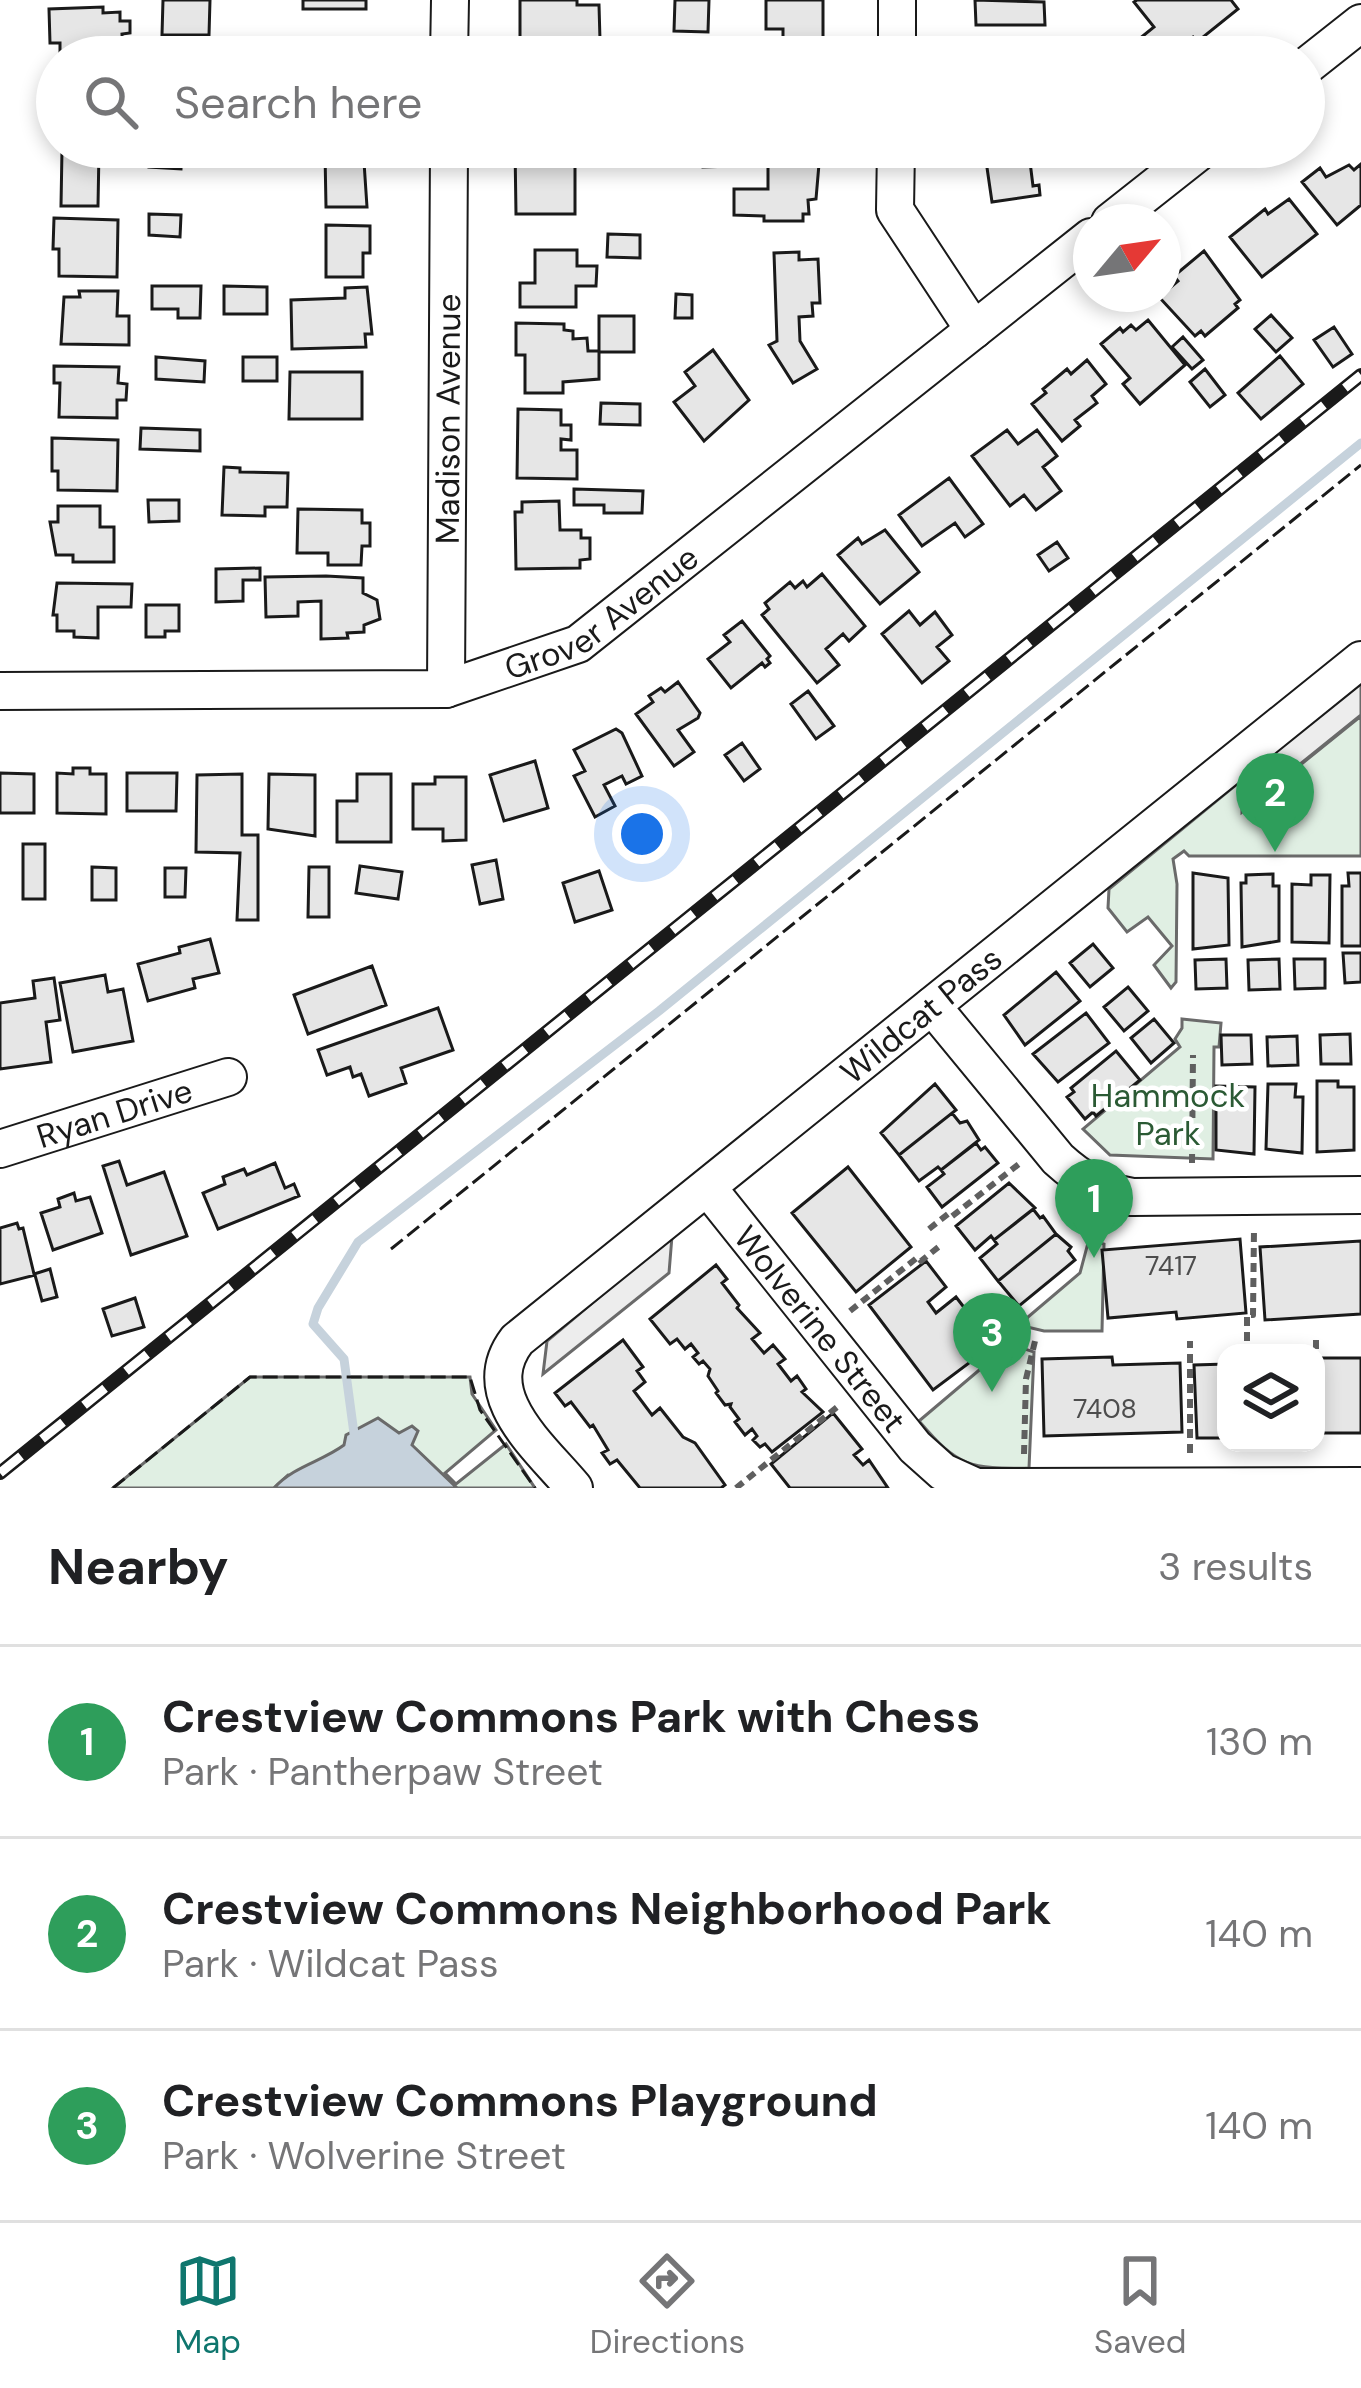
<!DOCTYPE html>
<meta charset="utf-8">
<style>
:root{--surface:#fff;--page:#f6f6f6;--text:#202124;--muted:#757577;--line:#e0e0e0;--accent:#0f766e}
body{margin:0;font-family:"DM Sans",sans-serif;background:var(--page);color:var(--text)}
.controls{position:absolute;right:36px;bottom:36px;display:grid;overflow:hidden;border-radius:24px;box-shadow:0 6px 18px #0003}
.controls button{width:108px;height:108px;display:grid;place-items:center;padding:0;border:0;border-bottom:3px solid var(--line);background:var(--surface);color:var(--text);font:60px sans-serif}
.compass{position:absolute;left:1073px;top:204px;width:108px;height:108px;border-radius:50%;background:var(--surface);box-shadow:0 6px 18px #0003;rotate:61deg}
.you{position:absolute;left:642px;top:834px;width:42px;height:42px;margin:-30px;border:9px solid #fff;border-radius:50%;background:#1a73e8;box-shadow:0 0 0 18px #1a73e833}
.badge{display:grid;place-items:center;width:78px;height:78px;border-radius:50%;background:var(--accent);color:#fff;font-size:39px;font-weight:700}
.pin{position:absolute;translate:-50% -99px;filter:drop-shadow(0 3px 6px #0008)}
.pin::after{content:'';position:absolute;top:63px;width:42px;height:36px;background:inherit;clip-path:polygon(0 0,100% 0,50% 100%)}
.list{margin:0;padding:0;list-style:none}
h2{display:flex;justify-content:space-between;align-items:center;height:156px;margin:0;padding:0 48px;font-size:51px}
h2 small{font-size:39px;font-weight:400;color:var(--muted)}
.list li{display:grid;grid-template-columns:78px 1fr auto;gap:36px;align-items:center;box-sizing:border-box;height:192px;padding:0 48px;border-top:3px solid var(--line)}
.list b{display:block;font-size:45px;white-space:nowrap}
.list p{margin:0;font-size:39px;white-space:nowrap;color:var(--muted)}
.list em{font-size:39px;font-style:normal;color:var(--muted)}
.icon{flex:none;width:66px;height:66px;fill:none;stroke:currentColor;stroke-width:2;stroke-linecap:round;stroke-linejoin:round}
.map{position:relative;flex:none;width:1361px;height:1488px;overflow:hidden}
.search{position:absolute;background:var(--surface);box-shadow:0 6px 18px #0003;left:36px;right:36px;top:36px;height:132px;display:flex;align-items:center;gap:30px;box-sizing:border-box;padding:0 42px;border-radius:66px;color:var(--muted);font-size:45px}
.sheet{height:732px;background:var(--surface)}
nav{display:flex;justify-content:space-around;align-items:center;box-sizing:border-box;height:168px;border-top:3px solid var(--line);background:var(--surface);font-size:33px;color:var(--muted)}
nav a{display:grid;justify-items:center;gap:6px}
nav .on{color:var(--accent)}
.map>svg:first-child{display:block}
</style>
<div class="map">
<svg width="1361" height="1488" viewBox="0 0 1361 1488">
<rect width="100%" height="100%" fill="#fff"/>
<path fill="#e0efe3" stroke="#6a6a6a" stroke-width="3" d="M1361,716V856H1189L1184,851L1173,859L1177,884L1176,982L1171,988L1154,965L1172,946L1148,917L1127,932L1108,908L1109,889L1237,784L1242,787V812Z
M1182,1019L1221,1023L1219,1047H1214L1213,1159L1110,1155L1083,1129L1180,1047L1175,1039L1182,1028Z
M1097,1209L1104,1211L1097,1242L1104,1244L1102,1331H1044L1023,1326L1028,1317L1080,1273Z
M1010,1344L1034,1352L1029,1468C970,1469 958,1467 919,1421Z
M250,1377H470L472,1394L496,1430L445,1473L456,1484L506,1444L535,1488H385L288,1475L274,1488H113Z"/>
<path fill="#ededed" stroke="#6a6a6a" stroke-width="3" d="M1361,683V715L1243,810V776Z
M672,1236L669,1273L543,1374L547,1341Z"/>
<path fill="#c6d2dc" stroke="#6a6a6a" stroke-width="3" d="M378,1418L399,1433L412,1426L418,1431L412,1445L457,1488H274C294,1466 321,1462 344,1445L346,1435Z"/>
<g fill="none" stroke-linecap="round" stroke-linejoin="round">
<path stroke="#c6d2dc" stroke-width="9" d="M355,1441L344,1359L313,1324L318,1308L358,1242L659,1011L1361,443"/>
</g>
<path fill="#e6e6e6" stroke="#1a1a1a" stroke-width="3" d="M163,0H210L209,35H162Z
M303,0H366V9H303Z
M520,0H577V5H599L600,40H520Z
M675,0H709L708,32L674,31Z
M766,0H823V50L783,49V29H766Z
M975,0L1044,2L1045,25H976Z
M1137,0H1231L1238,9L1197,42L1193,37L1168,57H1127L1123,52L1154,27L1134,2Z
M103,7V13L120,12V21H130V33L122,34L123,57H60V43H50L49,9Z
M1063,43H1094V57H1063Z
M150,147H182L181,169L149,167Z
M230,147H279L280,165H229Z
M328,147H363L367,207H326L325,153Z
M515,147H553V161H575V214H516Z
M702,147H732V166L703,167Z
M984,147H1074L1075,154L1030,162L1033,186L1039,185L1040,195L992,202Z
M62,150H99L98,206H61Z
M819,164L816,199L808,200L809,214H803V221H764V216L734,215V189H768V165Z
M1361,164V205L1337,225L1302,182L1320,168L1326,177L1349,165L1354,170Z
M1289,199L1317,234L1262,277L1230,237L1265,209L1268,214Z
M149,214L181,215L180,237L149,235Z
M54,218L118,220L117,277L59,276V249H53Z
M326,225L370,226V253H363V277H326Z
M608,234L640,235V258L607,257Z
M535,250H577V266H597L596,286H576V307H520V283H535Z
M1204,251L1240,300L1235,304L1238,308L1205,336L1201,331L1195,336L1159,297L1178,281L1174,276Z
M799,252V260L818,259L820,303H812L813,316L799,317L800,341L817,369L793,383L769,345L777,341L774,253Z
M152,286H201L200,318H178V309H152Z
M224,286L267,287V314H224Z
M367,287L372,334H365L366,347L292,349L291,300L345,298V288Z
M79,291H118L117,316H129V345L61,344L64,297H80Z
M676,294L692,295V318H675Z
M1271,315L1292,338L1276,352L1255,329Z
M599,316H634V352H599V379L563,382V393H525V355H516V323L564,324V330L573,331V339L587,338L588,351H599Z
M1148,320L1185,365L1140,404L1123,384L1130,378L1101,344L1120,328L1123,332L1131,325L1136,330Z
M1334,327L1352,354L1333,367L1314,340Z
M1183,337L1203,360L1192,369L1172,347Z
M713,350L749,400L704,441L674,402L695,386L685,372Z
M1280,356L1303,384L1261,419L1238,393Z
M156,357L205,361L204,382L156,379Z
M243,357H277V381H243Z
M1087,360L1106,384L1092,396L1097,403L1075,420L1080,426L1062,441L1032,404L1046,393L1043,389L1067,369L1071,374Z
M54,366L119,367L118,383L127,384L126,400H117V418L59,417L60,383H54Z
M1205,369L1225,395L1210,407L1190,382Z
M290,372H362V419H289Z
M601,403L640,404V425L600,424Z
M518,409L561,410V425H571V440L561,439V450H577V479L517,478Z
M141,428L200,430V451L140,449Z
M1007,430L1018,444L1037,430L1057,456L1043,467L1061,491L1036,510L1024,495L1010,506L972,456Z
M52,438L118,440L117,491L58,490V471H52Z
M224,467L240,468V472L288,473L287,507H265V516L222,515Z
M949,478L983,524L965,537L955,523L922,546L899,515Z
M574,489L643,491L642,513H604V505H574Z
M148,500H179V521L149,522Z
M559,501L560,530H581V538H590V559L580,560V568L516,569L515,512H522V502Z
M58,506H100V527H114V562H73V555H56L50,522H58Z
M298,509L362,510V523H370V546H362L361,565H328V553H297Z
M885,530L919,572L880,604L838,555L858,538L862,544Z
M1057,542L1068,558L1049,571L1038,555Z
M260,568V580H243V601L216,602V569Z
M822,574L865,626L849,641L843,634L826,649L839,665L817,683L762,615L769,609L765,603L790,582L795,588L803,581L807,587Z
M326,576L363,578V593L377,600L380,619L364,625V632L347,633L348,638L321,639V601L298,602V616L266,617L265,577Z
M57,583L132,584L131,607H98V638L74,637V631H57V615H53Z
M146,605H179V631H165V637H146Z
M909,611L920,625L935,612L952,635L937,647L949,661L922,683L882,634Z
M742,621L770,656L767,659L770,663L765,667L762,663L731,688L708,659L730,642L724,635Z
M678,682L700,713L698,718L678,730L694,752L674,766L636,714L653,702L649,696L661,688L665,692Z
M808,691L834,726L816,739L791,704Z
M616,729L622,733L642,776L626,784L622,776L604,785L615,806L595,817L574,776L585,771L574,750Z
M742,743L760,769L744,781L725,755Z
M535,761L548,808L504,821L490,775Z
M73,768H90V774H106V814L57,813V773L73,774Z
M0,773L34,774V813H0Z
M127,773H177L176,811H127Z
M242,774V835H258V920H237L240,853L196,852L197,775Z
M269,774L315,775V836L268,829Z
M357,774H391V842H337V801H357Z
M435,777H466V840L443,841V829H413V784H435Z
M23,844H45V899H23Z
M496,860L503,899L480,904L472,865Z
M360,866L402,872L398,899L356,893Z
M92,867L116,868V900H92Z
M309,867H329V917H308Z
M165,868H186L185,897H165Z
M599,871L612,910L575,922L563,883Z
M1193,873L1228,878L1229,945L1193,949Z
M1348,873H1361V946H1342V886H1349Z
M1273,874V886H1279V941L1242,947L1241,883H1246V875Z
M1311,875H1330L1329,943L1292,942V884L1311,885Z
M210,939L219,973L193,979L195,988L148,1001L138,964L180,953L179,947Z
M1093,944L1113,968L1090,987L1070,963Z
M1343,953H1361V982L1345,983Z
M1226,959L1227,988L1196,989L1195,960Z
M1279,959L1280,989L1249,990L1248,960Z
M1294,959H1325V988L1295,989Z
M372,966L386,1005L308,1034L294,995Z
M1056,972L1080,1001L1025,1045L1004,1015Z
M105,975L108,992L123,989L133,1041L73,1052L60,983Z
M54,978L60,1020L46,1022L51,1062L0,1069V1003L35,998L33,981Z
M1128,987L1148,1011L1124,1031L1104,1007Z
M438,1008L453,1050L401,1068L406,1083L369,1096L361,1074L353,1077L350,1067L327,1075L318,1050Z
M1086,1013L1109,1043L1058,1082L1033,1054Z
M1154,1019L1174,1043L1151,1063L1131,1038Z
M1350,1034L1351,1064H1321L1320,1035Z
M1221,1035H1251L1252,1064L1222,1065Z
M1297,1036L1298,1065L1268,1066L1267,1037Z
M1116,1051L1140,1080L1096,1116L1093,1112L1085,1119L1067,1097L1074,1092L1071,1088Z
M1317,1081H1338V1087H1354V1150L1317,1152Z
M935,1084L956,1110L899,1155L881,1133Z
M1268,1084H1296L1295,1097H1303L1302,1153L1266,1149Z
M1216,1086L1255,1087L1254,1154L1216,1150Z
M952,1113L960,1123L967,1121L979,1140L941,1170L938,1167L919,1181L899,1155Z
M976,1143L981,1150L985,1147L998,1163L942,1207L927,1187L944,1174L941,1170Z
M119,1161L127,1185L164,1172L187,1236L131,1255L103,1166Z
M275,1163L285,1188L294,1184L299,1196L218,1229L203,1193L225,1184L223,1177L244,1169L247,1175Z
M848,1167L911,1247L856,1292L792,1213Z
M1009,1183L1035,1208L994,1240L991,1236L975,1250L956,1226Z
M74,1193L76,1201L90,1197L102,1233L53,1250L41,1213L60,1207L58,1199Z
M1033,1209L1040,1218L1043,1216L1056,1234L998,1281L980,1258L997,1244L994,1240Z
M17,1223L19,1229L23,1228L34,1274L50,1269L57,1297L42,1301L35,1275L0,1284V1228Z
M1056,1234L1071,1247L1068,1251L1075,1260L1019,1306L998,1281Z
M1240,1239L1246,1313L1177,1319L1176,1312L1108,1318L1102,1250Z
M1361,1241V1314L1265,1320L1260,1247Z
M926,1261L946,1287L928,1302L936,1313L956,1297L993,1345L933,1390L869,1305Z
M716,1265L727,1279L722,1283L739,1305L737,1308L760,1333L752,1339L764,1353L773,1345L785,1359L778,1364L791,1381L797,1376L806,1389L802,1392L823,1412L772,1452L765,1444L760,1447L753,1440L757,1436L752,1429L745,1435L735,1422L739,1419L730,1407L731,1404L725,1405L716,1393L718,1391L708,1376L710,1369L703,1361L699,1364L693,1357L698,1353L691,1344L685,1349L677,1339L670,1344L650,1319Z
M135,1298L144,1327L112,1336L103,1309Z
M623,1340L643,1367L637,1371L645,1382L634,1391L652,1415L660,1408L683,1437L695,1443L725,1485L721,1488H640L617,1460L610,1464L602,1453L608,1450L593,1425L590,1427L571,1402L565,1406L555,1393Z
M1112,1357L1113,1365L1180,1363L1182,1432L1044,1436L1042,1359Z
M1319,1358H1361V1433H1320Z
M1226,1364V1438H1197L1194,1365Z
M833,1413L862,1449L854,1455L863,1465L869,1460L888,1488H790L771,1464Z"/>
<g fill="none" stroke-linecap="round" stroke-linejoin="round">
<defs>
<g id="minor">
<path d="M449,57L450,0"/>
<path d="M897,57V0"/>
<path d="M1304,68L1361,23"/>
<path d="M896,147L895,210L974,330"/>
<path d="M1110,222L1205,147"/>
<path id="s1" d="M446,689L449,147"/>
<path id="s2" d="M0,691L446,689L578,644L1091,237"/>
<path d="M932,1006L1058,1159C1081,1180 1101,1191 1132,1197L1361,1195"/>
<path id="s3" d="M0,1149L228,1077"/>
<path id="s4" d="M708,1188L915,1447L943,1472L976,1487L1361,1486"/>
<path id="s5" d="M574,1488C540,1447 475,1395 517,1340L1361,660"/>
</g>
</defs>
<use href="#minor" stroke="#1a1a1a" stroke-width="40"/>
<path stroke="#5f5f5f" stroke-width="6" stroke-dasharray="9 6" stroke-linecap="butt" d="M1192,1163L1193,1055
M929,1229L948,1214L951,1217L1019,1164
M850,1311L918,1257L921,1261L941,1245
M1316,1340V1353
M1247,1341V1315H1253L1254,1229
M1190,1453V1341
M1024,1454L1026,1379L1035,1341
M736,1488L841,1404"/>
<use href="#minor" stroke="#fff" stroke-width="36"/>
<defs>
<path id="rail" d="M0,1473L1361,375"/>
</defs>
<use href="#rail" stroke="#1a1a1a" stroke-width="14"/>
<use href="#rail" stroke="#fff" stroke-width="9" stroke-dasharray="27" stroke-linecap="butt"/>
<path stroke="#1a1a1a" stroke-width="3" stroke-dasharray="15 6" stroke-linecap="butt" d="M391,1249L1361,465
M113,1488L250,1377H470L480,1410L535,1488"/>
</g>
<g text-anchor="middle" stroke-width="9" stroke-linejoin="round" paint-order="stroke">
<g font-size="27" fill="#4d4d4d">
<text x="1171" y="1275">7417</text>
<text x="1105" y="1418">7408</text>
</g>
<g font-size="33" fill="#1a1a1a" stroke="#fff">
<text dy="12" stroke="none"><textPath href="#s1" startOffset="270">Madison Avenue</textPath></text>
<text dy="12" stroke="none"><textPath href="#s2" startOffset="621">Grover Avenue</textPath></text>
<text dy="12" stroke="none"><textPath href="#s5" startOffset="693">Wildcat Pass</textPath></text>
<text dy="12" stroke="none"><textPath href="#s3" startOffset="120">Ryan Drive</textPath></text>
<text dy="12" stroke="none"><textPath href="#s4" startOffset="180">Wolverine Street</textPath></text>
</g>
<g font-size="33" fill="#2b5a34" stroke="#fff">
<text x="1168" y="1107">Hammock<tspan x="1168" dy="38">Park</tspan></text>
</g>
</g>
</svg>
<div class="controls">
<button><svg class="icon" aria-label="layers" viewBox="0 0 24 24"><path d="M12 4l9 5-9 5-9-5zM3 14l9 5 9-5"/></svg></button>
</div>
<svg class="compass" viewBox="-18 -18 36 36"><path d="M0-13l5 13h-10z" fill="#e53935"/><path d="M0 13l5-13h-10z" fill="#757577"/></svg>
<div class="you"></div>
<div class="pin badge" style="left:1094px;top:1258px;background:#2e9e5b">1</div>
<div class="pin badge" style="left:1275px;top:852px;background:#2e9e5b">2</div>
<div class="pin badge" style="left:992px;top:1392px;background:#2e9e5b">3</div>
<div class="search"><svg class="icon" aria-label="search" viewBox="0 0 24 24"><circle cx="10" cy="10" r="6"/><path d="M15 15l6 6"/></svg>Search here</div>
</div>
<section class="sheet">
<h2>Nearby<small>3 results</small></h2>
<ul class="list">
<li><span class="badge" style="background:#2e9e5b">1</span><div><b>Crestview Commons Park with Chess</b><p>Park · Pantherpaw Street</p></div><em>130 m</em></li>
<li><span class="badge" style="background:#2e9e5b">2</span><div><b>Crestview Commons Neighborhood Park</b><p>Park · Wildcat Pass</p></div><em>140 m</em></li>
<li><span class="badge" style="background:#2e9e5b">3</span><div><b>Crestview Commons Playground</b><p>Park · Wolverine Street</p></div><em>140 m</em></li>
</ul>
</section>
<nav>
<a class="on"><svg class="icon" aria-label="map" viewBox="0 0 24 24"><path d="M3 6l6-2 6 2 6-2v14l-6 2-6-2-6 2zM9 4v14M15 6v14"/></svg>Map</a>
<a><svg class="icon" aria-label="directions" viewBox="0 0 24 24"><path d="M12 3l9 9-9 9-9-9zM9 14v-3h6M13 9l2 2-2 2"/></svg>Directions</a>
<a><svg class="icon" aria-label="saved" viewBox="0 0 24 24"><path d="M7 4h10v16l-5-4-5 4z"/></svg>Saved</a>
</nav>
